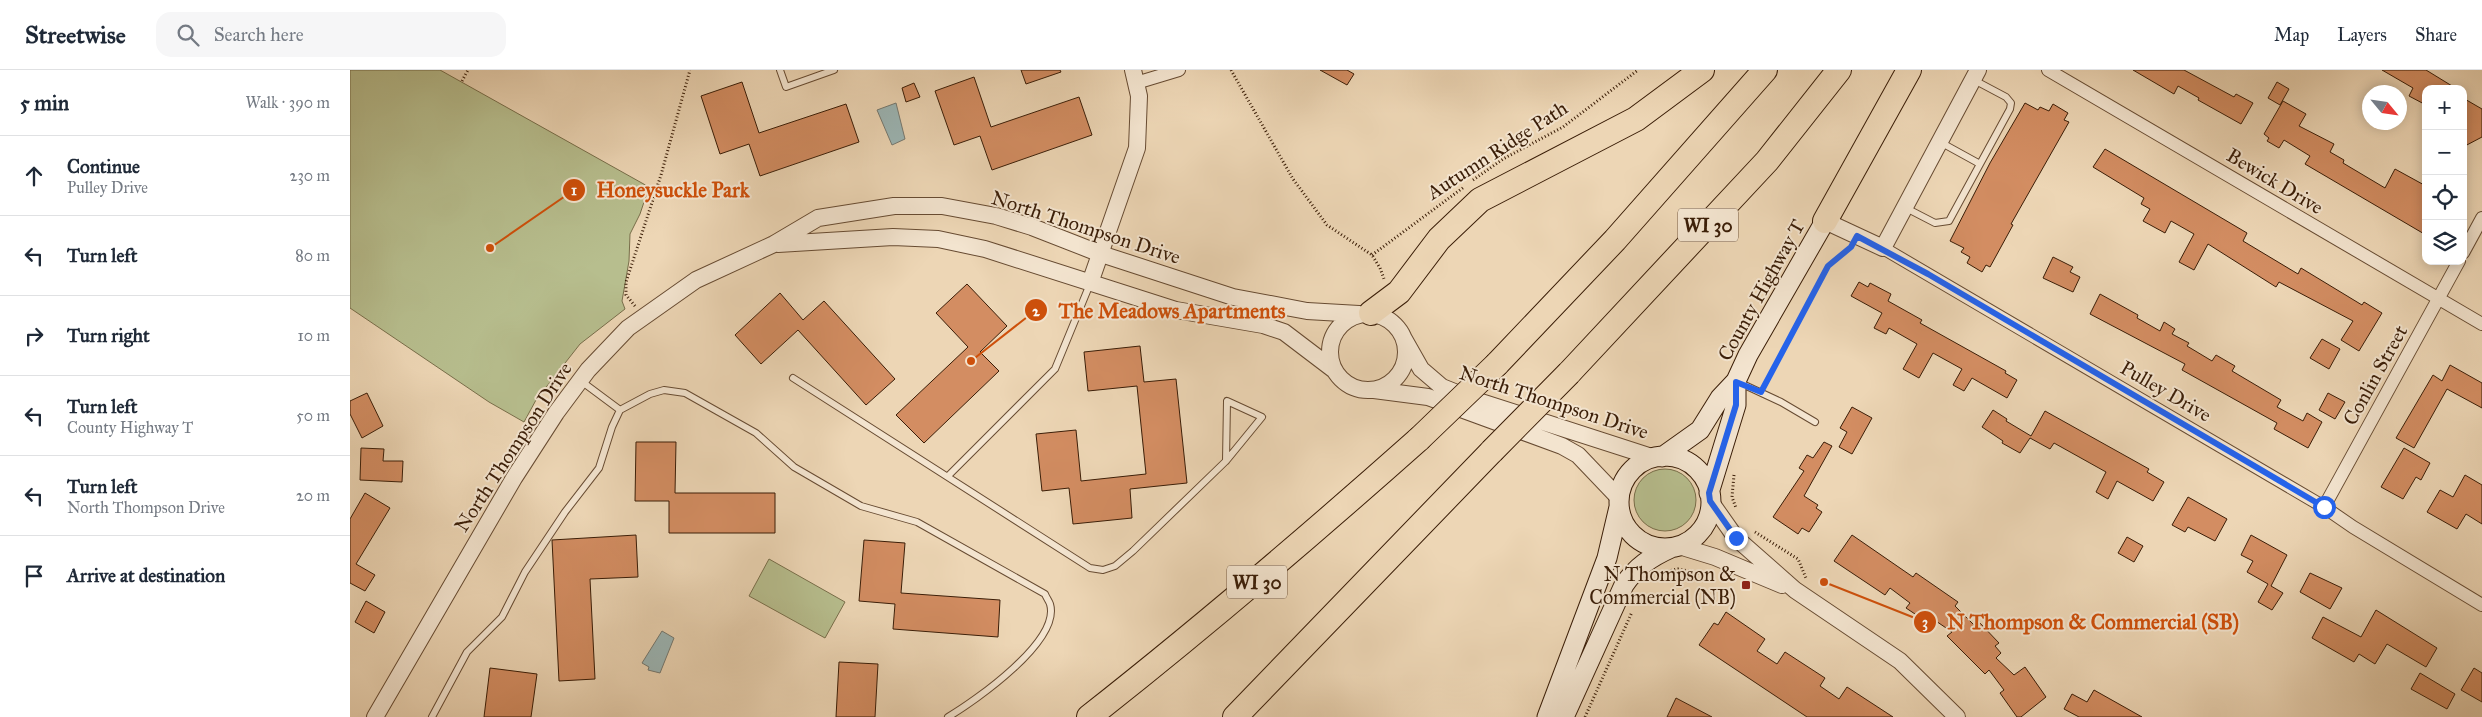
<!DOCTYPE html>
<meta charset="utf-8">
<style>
:root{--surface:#fff;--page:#f6f6f7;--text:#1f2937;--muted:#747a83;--line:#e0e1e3}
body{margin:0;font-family:"IM FELL Great Primer",serif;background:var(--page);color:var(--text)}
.controls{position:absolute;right:15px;top:15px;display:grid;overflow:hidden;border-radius:10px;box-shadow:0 2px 12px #0003}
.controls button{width:45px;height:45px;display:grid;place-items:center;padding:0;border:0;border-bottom:1px solid var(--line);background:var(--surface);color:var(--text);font:25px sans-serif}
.compass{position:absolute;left:2012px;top:15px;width:45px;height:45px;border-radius:50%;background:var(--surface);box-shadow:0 2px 12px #0003;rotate:119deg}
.stop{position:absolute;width:15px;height:15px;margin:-11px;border:4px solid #2563eb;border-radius:50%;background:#fff}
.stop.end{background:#2563eb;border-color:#fff;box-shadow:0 1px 5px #0008}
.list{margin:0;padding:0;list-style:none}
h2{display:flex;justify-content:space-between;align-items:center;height:65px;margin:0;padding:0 20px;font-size:21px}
h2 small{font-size:16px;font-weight:400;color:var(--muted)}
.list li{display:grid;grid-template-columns:32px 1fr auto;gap:15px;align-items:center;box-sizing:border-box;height:80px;padding:0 20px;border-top:1px solid var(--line)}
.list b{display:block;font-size:19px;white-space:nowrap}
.list p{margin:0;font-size:16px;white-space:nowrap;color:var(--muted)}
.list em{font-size:16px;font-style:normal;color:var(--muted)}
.icon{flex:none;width:28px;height:28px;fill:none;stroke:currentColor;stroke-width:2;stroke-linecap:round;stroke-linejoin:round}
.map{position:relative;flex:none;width:2132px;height:647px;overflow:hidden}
header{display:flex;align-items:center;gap:30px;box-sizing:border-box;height:70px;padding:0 25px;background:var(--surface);border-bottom:1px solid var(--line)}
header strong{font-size:24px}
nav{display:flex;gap:28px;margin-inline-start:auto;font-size:18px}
.search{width:350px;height:45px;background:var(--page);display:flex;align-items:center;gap:12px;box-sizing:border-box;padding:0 18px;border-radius:15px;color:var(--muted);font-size:19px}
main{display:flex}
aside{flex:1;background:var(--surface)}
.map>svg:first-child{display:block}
</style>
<header>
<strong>Streetwise</strong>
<div class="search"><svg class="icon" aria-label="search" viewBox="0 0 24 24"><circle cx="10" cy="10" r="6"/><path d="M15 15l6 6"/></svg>Search here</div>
<nav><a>Map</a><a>Layers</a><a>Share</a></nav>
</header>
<main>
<aside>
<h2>5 min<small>Walk · 390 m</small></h2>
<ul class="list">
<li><svg class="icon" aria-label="ahead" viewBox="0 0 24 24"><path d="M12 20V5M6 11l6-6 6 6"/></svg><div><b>Continue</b><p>Pulley Drive</p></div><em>230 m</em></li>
<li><svg class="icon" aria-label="left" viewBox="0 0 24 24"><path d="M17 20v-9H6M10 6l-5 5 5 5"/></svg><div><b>Turn left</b></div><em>80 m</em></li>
<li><svg class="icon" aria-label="right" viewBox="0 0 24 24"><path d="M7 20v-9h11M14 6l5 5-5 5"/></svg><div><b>Turn right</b></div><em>10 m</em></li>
<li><svg class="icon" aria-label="left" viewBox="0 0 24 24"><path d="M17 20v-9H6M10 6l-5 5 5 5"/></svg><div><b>Turn left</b><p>County Highway T</p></div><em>50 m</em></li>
<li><svg class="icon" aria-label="left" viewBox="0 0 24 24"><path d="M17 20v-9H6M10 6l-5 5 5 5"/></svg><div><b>Turn left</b><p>North Thompson Drive</p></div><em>20 m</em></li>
<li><svg class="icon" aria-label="arrive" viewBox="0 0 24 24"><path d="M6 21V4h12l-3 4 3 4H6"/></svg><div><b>Arrive at destination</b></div></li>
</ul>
</aside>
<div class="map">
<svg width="2132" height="647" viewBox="0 0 2132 647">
<rect width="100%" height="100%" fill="#edd6b5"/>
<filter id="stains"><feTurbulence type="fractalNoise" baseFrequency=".004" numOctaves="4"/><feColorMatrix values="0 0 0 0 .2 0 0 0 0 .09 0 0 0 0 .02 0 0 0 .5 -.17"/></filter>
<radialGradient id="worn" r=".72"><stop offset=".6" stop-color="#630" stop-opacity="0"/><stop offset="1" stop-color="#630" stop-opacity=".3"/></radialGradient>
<path fill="#b7be8e" stroke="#786e4a" d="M0,0H90L299,117L290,144L280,164L279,191L272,231L275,239L230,274L186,330L174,352L139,332L0,238Z
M1284 430a31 31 0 1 1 62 0a31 31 0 1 1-62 0Z
M419,489L495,532L475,568L399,526Z"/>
<path fill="#9cb7b7" stroke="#757971" d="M546,33L555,69L542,75L527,40Z
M312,561L324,568L310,603L298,600L299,597L292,593Z"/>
<path fill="#d38d62" stroke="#3a1d07" d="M671,0H710L711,2L676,14Z
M970,0H997L1004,4L997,15Z
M1783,0H1834L1884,27L1886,24L1903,33L1891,54L1848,30L1849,28L1828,16L1824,24Z
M2032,0H2076L2107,19H2076V35L2059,26L2063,18Z
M624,7L641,57L729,27L742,65L642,100L630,66L604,75L585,21Z
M392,12L409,63L496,34L509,72L410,106L399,74L370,84L351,26Z
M1927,12L1939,19L1930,35L1918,28Z
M564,13L570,27L556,32L552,18Z
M2113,28L2132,39V67L2113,77Z
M1933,31L1956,44L1949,56L1984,74L1980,82L1994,90L1993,93L2035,118L2045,99L2076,116V165L1955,94L1960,86L1934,70L1929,78L1917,71L1919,68L1914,64Z
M1675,33L1688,40L1690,37L1699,41L1703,34L1718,43L1714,50L1719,52L1661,154L1663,155L1640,197L1636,195L1632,202L1617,193L1620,187L1611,182L1614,178L1600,171L1640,93Z
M1755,79L1897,163L1893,171L1948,204L1951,198L2012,235L2014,232L2032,243L2009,281L1991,270L2003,251L1929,212L1926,217L1858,174L1844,200L1829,192L1844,164L1821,151L1815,163L1793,151L1800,139L1791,134L1794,128L1743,97Z
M1703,187L1723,197L1720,202L1730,207L1723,222L1693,208Z
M1509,212L1518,217L1520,213L1541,224L1538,231L1572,250L1570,253L1656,301L1655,303L1667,310L1657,328L1622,308L1614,321L1603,315L1612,299L1583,283L1569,308L1553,299L1567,274L1539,258L1536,264L1524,258L1532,243L1501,226Z
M617,214L657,256L630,282L649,301L574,373L546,345L618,277L586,243Z
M430,223L453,250L474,231L545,309L516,335L448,260L411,294L385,265Z
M1750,224L1788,245L1787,248L1810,261L1814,252L1825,259L1822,264L1839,273L1837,276L1862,291L1866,285L1885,296L1882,301L1931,330L1927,337L1953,351L1957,343L1972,352L1958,378L1924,359L1927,353L1832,300L1835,294L1740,244Z
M1972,269L1990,279L1979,299L1960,288Z
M790,276L794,312L826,309L837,413L780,419L782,448L723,454L719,418L692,421L686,364L726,360L731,411L796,404L787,316L738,321L734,282Z
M2100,295L2132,313V338L2097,319L2064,378L2046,368L2083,305L2092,311Z
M17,323L33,356L12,368L0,344V331Z
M1978,323L1995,332L1985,349L1969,340Z
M1502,337L1522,348L1502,384L1489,377L1497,362L1490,358Z
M1643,340L1657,349L1656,351L1681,366L1695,341L1799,399L1797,402L1814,412L1803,431L1767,411L1758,429L1746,422L1756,402L1704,373L1700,379L1680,368L1670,383L1652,373L1653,371L1632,357Z
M286,372H326L325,423H425V463H319V431H285Z
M1474,372L1482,376L1454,426L1468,435L1466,438L1472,442L1459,462L1452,458L1448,464L1423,447L1454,401L1449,398L1457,385L1463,388Z
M11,378L34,379L33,391H53L52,412L10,410Z
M2054,378L2080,393L2071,410L2066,407L2053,429L2031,417Z
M2115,405L2132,415V454L2116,444L2107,459L2077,442L2090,420L2103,427Z
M15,423L40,438L6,494L25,505L15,521L0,513V449Z
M1838,427L1877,449L1865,471L1838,457L1835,462L1822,455Z
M286,465L288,507L240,509L245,609L209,611L202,470Z
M1502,465L1563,507L1566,503L1608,532L1605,536L1625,556L1629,552L1649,573L1645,576L1651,583L1646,588L1664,605L1675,597L1696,627L1671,647H1667L1650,623L1654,620L1639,600L1635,604L1597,566L1602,562L1580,547L1577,552L1556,538L1560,533L1540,518L1535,525L1484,491Z
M1901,465L1937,485L1921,516L1933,523L1922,540L1908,532L1918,514L1897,502L1903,491L1891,485Z
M1777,467L1793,476L1784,492L1768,483Z
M514,470L555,473L551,523L650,530L648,567L543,559L545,534L509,531Z
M1960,503L1992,518L1980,539L1950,522Z
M16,531L35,542L24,563L5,552Z
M2026,540L2087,578L2076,597L2037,574L2025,594L2009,584L2004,592L1962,568L1973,547L2011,567Z
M1376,542L1415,569L1407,581L1427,594L1435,582L1475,608L1470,616L1489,629L1497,617L1543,647H1457L1349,575L1364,553L1368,555Z
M489,592L528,594L525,647H486Z
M140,598L187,604L181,647H134Z
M2124,598L2132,603V632L2111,620Z
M2070,603L2105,624L2097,639L2061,619Z
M1744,620L1792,647H1729L1714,639L1722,624L1737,632Z
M1326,628L1362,647H1317Z"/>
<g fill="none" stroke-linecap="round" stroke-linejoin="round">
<defs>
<path id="service" d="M430,0L436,17L484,0
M1590,72L1630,94
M1556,138L1585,153L1599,151L1660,39L1661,33L1656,27L1624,10
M443,308L740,498L753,500L765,496L783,481L876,391L912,347L877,331L876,391
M231,311L270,340
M1388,312L1431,332L1465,352
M598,406L705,299L740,214
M82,647L117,582L152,547L175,502L215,442L249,398L262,357L270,340L300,324L314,320L335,323L406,363L444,397L511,436L567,452L695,524C696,527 699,531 700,534C711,571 625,631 598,647"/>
<path id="minor" d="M1698,0L2132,254
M786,13L829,0
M1533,178L1974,437L2003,457L2132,535
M2113,183L2132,148
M1974,437L2109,191"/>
<path id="tertiary" d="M1475,151L1533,178L1628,0
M428,174L543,167L588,169L635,179L826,240L913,255L934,262L984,300
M740,213L787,78L789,26L783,0
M980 282a38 38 0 1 1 76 0a38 38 0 1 1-76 0Z
M1054,269L1071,299L1092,317L1122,329L1305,388
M1024,320L1078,327L1212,376L1228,385L1269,428
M1360,431L1386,468L1445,520L1550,591L1607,647
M1329,476L1365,487L1432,515
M25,647L164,408L206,343L238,300L278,258L346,210L424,174L468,148L544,136H592L646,146L682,157L751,184L883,227L957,241L1009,244"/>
<path id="secondary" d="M1269 432a46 46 0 1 1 92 0a46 46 0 1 1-92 0Z
M1312,387L1350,360L1370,328L1386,311L1398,285L1475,151
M1359,423L1386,335V311
M1197,647L1257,488L1269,437
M1214,647L1274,515C1286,497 1301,487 1321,478"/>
<path id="motorway" d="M1475,151L1559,0
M1021,243L1049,222L1089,169L1130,130L1286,49L1352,0
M1147,294L1265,170L1415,0
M1219,303L1417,91L1489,0
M739,647C852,558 961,465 1069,369
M885,647L1142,381"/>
</defs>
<use href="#service" stroke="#674b32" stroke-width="8"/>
<use href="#minor" stroke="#674b32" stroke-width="14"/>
<use href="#tertiary" stroke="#674b32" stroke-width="18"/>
<use href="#secondary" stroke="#3a1d07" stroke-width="21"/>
<use href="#motorway" stroke="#3a1d07" stroke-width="26"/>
<path stroke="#3a1d07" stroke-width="3" stroke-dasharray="1 2.5" stroke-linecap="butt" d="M881,0L943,109L977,155L1022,185L1030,198L1034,209
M112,11L118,0
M1123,110L1153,89L1213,57L1288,0
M1022,185L1114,117
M285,236L276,225V212L311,105L340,0
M1415,314L1478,196L1499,179
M1384,405L1382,427L1386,438
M1405,462L1448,489L1456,508
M1314,502L1328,499L1359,505
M1235,647L1282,542"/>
<use href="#service" stroke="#f3e4cf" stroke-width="6"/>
<use href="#minor" stroke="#f3e4cf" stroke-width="12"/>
<use href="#tertiary" stroke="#f3e4cf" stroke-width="16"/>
<use href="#secondary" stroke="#f3e4cf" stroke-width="19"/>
<use href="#motorway" stroke="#edd6b5" stroke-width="24"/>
<defs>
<path id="motorway-bridge" d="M1069,369L1147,294
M1142,381L1219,303"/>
</defs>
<use href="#motorway-bridge" stroke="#3a1d07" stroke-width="26" stroke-linecap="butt"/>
<use href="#motorway-bridge" stroke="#edd6b5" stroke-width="24"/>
</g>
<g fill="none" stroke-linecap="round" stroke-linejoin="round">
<path stroke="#2563eb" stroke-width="6" d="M1386,468L1360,431L1359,423L1386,335V312L1411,322L1478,196L1501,177L1507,166L1578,204L1974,437"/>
</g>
<rect fill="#8f2418" stroke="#f3e4cf" stroke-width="2" x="1391" y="510" width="10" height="10" rx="2.5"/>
<g text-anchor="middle" stroke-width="4" stroke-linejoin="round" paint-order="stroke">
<g fill="#f3e4cf" stroke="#725943" stroke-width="1">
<rect x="1328" y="138.5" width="60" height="33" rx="4"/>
<rect x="877" y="495.5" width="60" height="33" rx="4"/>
</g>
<g font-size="19" font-weight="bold" fill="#3a1d07">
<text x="1358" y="162">WI 30</text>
<text x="907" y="519">WI 30</text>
</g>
<g font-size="20" fill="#3a1d07" stroke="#f3e4cf">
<text transform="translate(1147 80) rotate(-33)" y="7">Autumn Ridge Path</text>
<text transform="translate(1925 111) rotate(31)" y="7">Bewick Drive</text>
<text transform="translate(736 157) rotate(18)" y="7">North Thompson Drive</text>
<text transform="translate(1411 220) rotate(-61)" y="7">County Highway T</text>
<text transform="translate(2025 305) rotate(-61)" y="7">Conlin Street</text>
<text transform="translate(1816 321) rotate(30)" y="7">Pulley Drive</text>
<text transform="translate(1204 332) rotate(18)" y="7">North Thompson Drive</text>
<text transform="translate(163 377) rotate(-57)" y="7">North Thompson Drive</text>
</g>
<g font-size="20" fill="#3a1d07" stroke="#f3e4cf" text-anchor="end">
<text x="1386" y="511">N Thompson &amp;<tspan x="1386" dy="23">Commercial (NB)</tspan></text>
</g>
</g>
<path fill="none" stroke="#ce500b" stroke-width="2" d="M140 178L224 120M621 291L686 240M1474 512L1575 552"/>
<g fill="#ce500b" stroke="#f3e4cf" stroke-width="2">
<circle cx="140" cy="178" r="5"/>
<circle cx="621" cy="291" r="5"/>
<circle cx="1474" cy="512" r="5"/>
<circle cx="224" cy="120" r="12"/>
<circle cx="686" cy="240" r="12"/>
<circle cx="1575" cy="552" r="12"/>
</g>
<g font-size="15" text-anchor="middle" font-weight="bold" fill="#fff">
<text x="224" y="125">1</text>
<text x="686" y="246">2</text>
<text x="1575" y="557">3</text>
</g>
<g font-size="21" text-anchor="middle" font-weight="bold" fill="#ce500b" stroke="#f3e4cf" stroke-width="4" stroke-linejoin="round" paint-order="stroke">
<text x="323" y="127">Honeysuckle Park</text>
<text x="822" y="248">The Meadows Apartments</text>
<text x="1743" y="559">N Thompson &amp; Commercial (SB)</text>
</g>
<rect width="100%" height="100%" filter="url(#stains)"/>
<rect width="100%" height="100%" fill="url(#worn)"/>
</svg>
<div class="controls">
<button>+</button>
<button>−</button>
<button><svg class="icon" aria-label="locate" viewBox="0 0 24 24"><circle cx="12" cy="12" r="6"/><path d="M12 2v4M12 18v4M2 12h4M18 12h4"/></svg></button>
<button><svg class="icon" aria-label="layers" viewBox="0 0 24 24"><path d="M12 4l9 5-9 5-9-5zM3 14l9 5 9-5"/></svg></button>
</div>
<svg class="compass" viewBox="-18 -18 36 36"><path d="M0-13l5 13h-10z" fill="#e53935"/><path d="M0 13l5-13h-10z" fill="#747a83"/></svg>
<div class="stop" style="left:1974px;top:437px"></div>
<div class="stop end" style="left:1386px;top:468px"></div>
</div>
</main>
